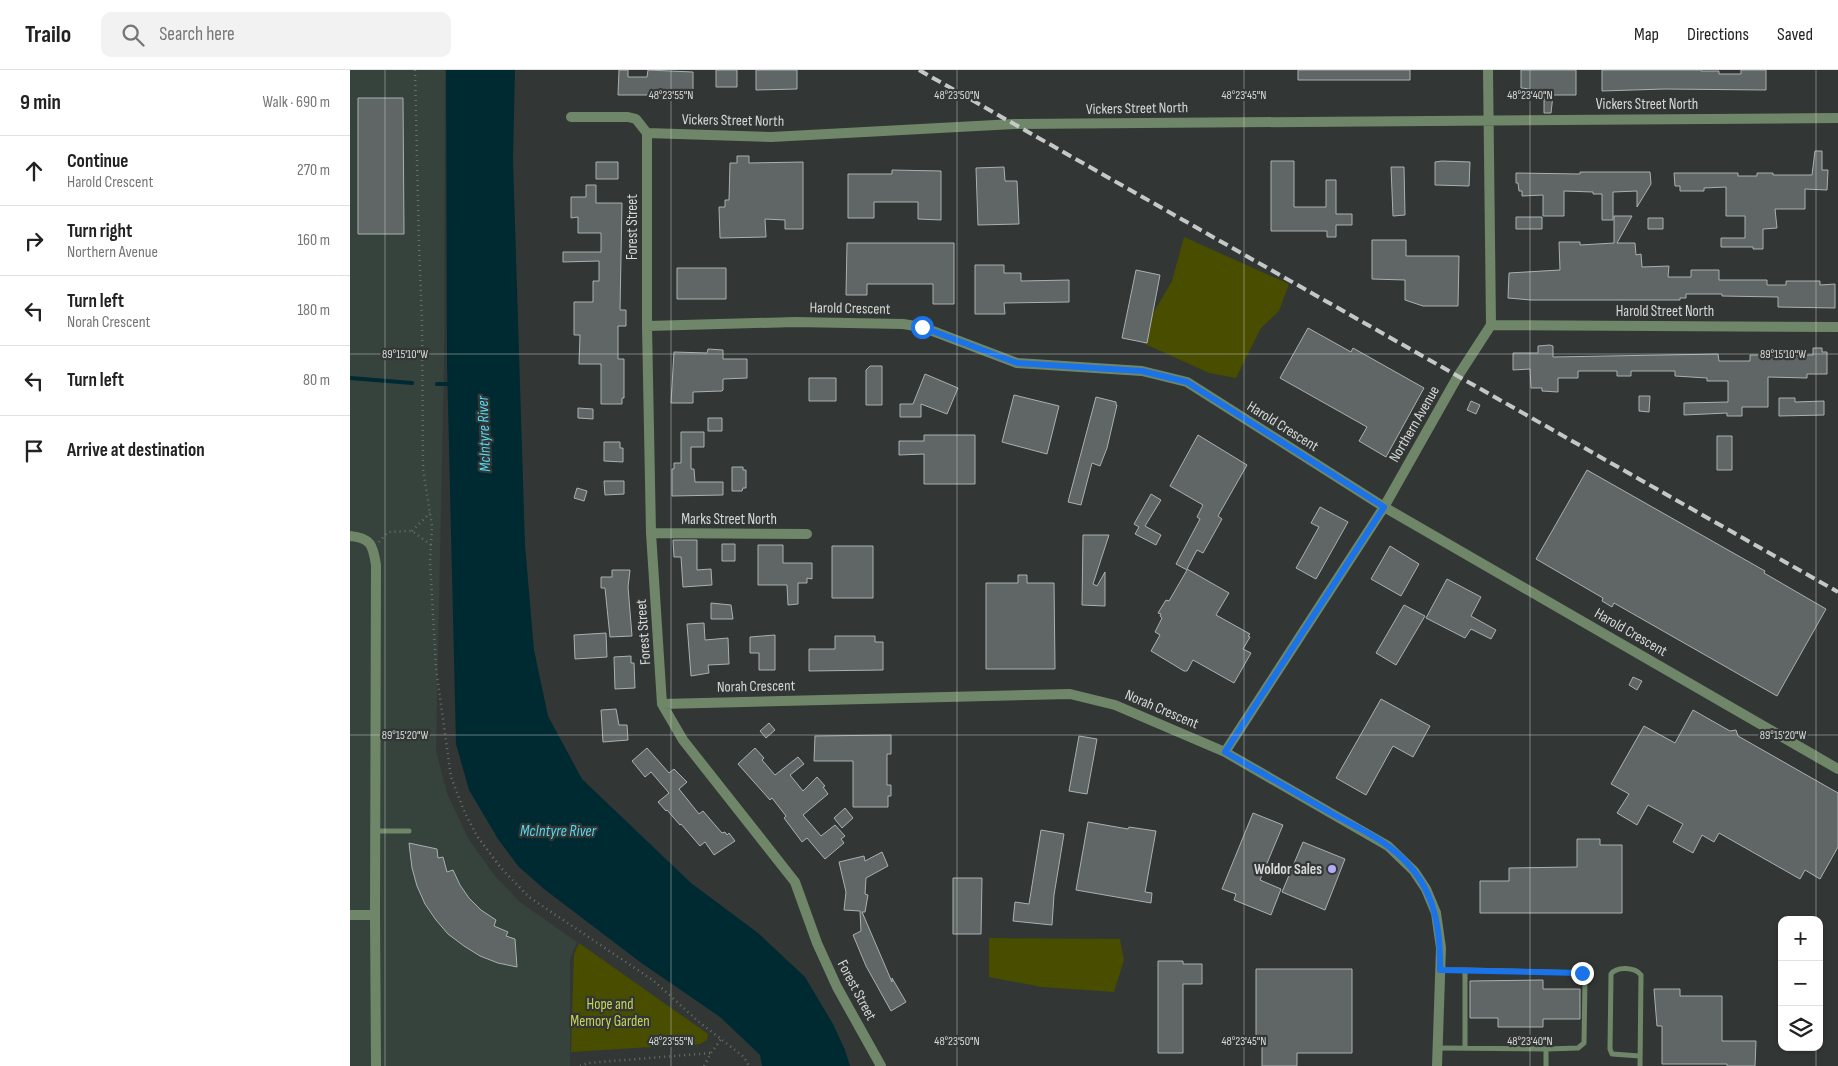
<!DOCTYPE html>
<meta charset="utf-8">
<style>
:root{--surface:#fff;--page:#f2f2f2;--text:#222;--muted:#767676;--line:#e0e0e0}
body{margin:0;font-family:"Sofia Sans Condensed",sans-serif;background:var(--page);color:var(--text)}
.controls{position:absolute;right:15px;bottom:15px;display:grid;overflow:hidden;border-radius:10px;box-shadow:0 1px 4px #0004}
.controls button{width:45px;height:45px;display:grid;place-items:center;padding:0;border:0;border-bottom:1px solid var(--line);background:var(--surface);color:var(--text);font:25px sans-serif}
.stop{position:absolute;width:15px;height:15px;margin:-11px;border:4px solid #1a73e8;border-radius:50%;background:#fff}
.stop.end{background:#1a73e8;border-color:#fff;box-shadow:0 1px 5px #0008}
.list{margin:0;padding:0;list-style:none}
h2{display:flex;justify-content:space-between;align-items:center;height:65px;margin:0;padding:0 20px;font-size:21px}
h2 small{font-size:16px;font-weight:400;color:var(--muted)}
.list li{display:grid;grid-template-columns:32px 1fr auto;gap:15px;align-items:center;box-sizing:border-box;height:70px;padding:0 20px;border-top:1px solid var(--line)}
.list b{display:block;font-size:19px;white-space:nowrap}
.list p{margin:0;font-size:16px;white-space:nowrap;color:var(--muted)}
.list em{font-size:16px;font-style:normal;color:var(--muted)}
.icon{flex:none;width:28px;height:28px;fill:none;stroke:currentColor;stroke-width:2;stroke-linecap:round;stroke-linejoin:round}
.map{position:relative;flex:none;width:1488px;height:996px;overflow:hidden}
header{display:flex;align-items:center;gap:30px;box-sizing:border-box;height:70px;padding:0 25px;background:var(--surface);border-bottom:1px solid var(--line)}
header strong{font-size:24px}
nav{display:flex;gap:28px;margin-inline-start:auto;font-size:18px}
.search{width:350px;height:45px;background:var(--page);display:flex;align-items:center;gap:12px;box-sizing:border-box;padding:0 18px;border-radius:10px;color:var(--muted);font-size:19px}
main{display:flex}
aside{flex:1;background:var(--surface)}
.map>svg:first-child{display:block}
</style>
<header>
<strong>Trailo</strong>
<div class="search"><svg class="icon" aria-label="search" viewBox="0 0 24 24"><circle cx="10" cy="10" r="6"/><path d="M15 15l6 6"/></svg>Search here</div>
<nav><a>Map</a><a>Directions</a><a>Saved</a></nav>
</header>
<main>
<aside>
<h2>9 min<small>Walk · 690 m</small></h2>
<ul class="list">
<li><svg class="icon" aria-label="ahead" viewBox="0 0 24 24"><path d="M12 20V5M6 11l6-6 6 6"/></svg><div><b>Continue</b><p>Harold Crescent</p></div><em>270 m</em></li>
<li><svg class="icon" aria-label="right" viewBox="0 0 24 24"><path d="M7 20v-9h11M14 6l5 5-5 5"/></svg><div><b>Turn right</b><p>Northern Avenue</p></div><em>160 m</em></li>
<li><svg class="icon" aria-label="left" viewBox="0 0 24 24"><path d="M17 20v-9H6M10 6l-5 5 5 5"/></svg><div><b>Turn left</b><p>Norah Crescent</p></div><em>180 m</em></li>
<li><svg class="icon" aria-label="left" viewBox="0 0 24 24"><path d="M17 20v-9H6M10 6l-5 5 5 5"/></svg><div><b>Turn left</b></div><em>80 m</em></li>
<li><svg class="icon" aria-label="arrive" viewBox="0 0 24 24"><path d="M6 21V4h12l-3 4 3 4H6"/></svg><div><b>Arrive at destination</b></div></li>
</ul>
</aside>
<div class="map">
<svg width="1488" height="996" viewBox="0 0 1488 996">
<rect width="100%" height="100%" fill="#323735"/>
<path fill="#36423c" d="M0,0H95L94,295L86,680L97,723L118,768L144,805L170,832L227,872L220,889V996H0Z"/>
<path fill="#484d00" d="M834,167L939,214L929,241L911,258L886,308L859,303L793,273L792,262L822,211Z
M639,868L770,869L774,890L764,922L692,917L639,907Z
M229,873L358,964L357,970L350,974L221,982L224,884Z"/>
<path fill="#002a32" d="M96,0H165L163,90L175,475L184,580L198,646L232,709L341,813L408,863L455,907L483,954L495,980L500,996H412L410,985L370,947L290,892L194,819L168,796L148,769L119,720L106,674L97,294Z"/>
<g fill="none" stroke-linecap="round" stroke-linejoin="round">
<path stroke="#002a32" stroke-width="4" d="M0,308L62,313
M87,314H102"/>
</g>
<path fill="#5f6665" stroke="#a9b1b0" d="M269,0H278V7H297L298,0L343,2V22H323V25H268Z
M366,0H387V17H366Z
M406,0H447V19L406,20Z
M948,0H1060V10H948Z
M1171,0H1226V25H1203L1201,43H1194V25H1180V19L1171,18Z
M1252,0H1351V1H1369V4H1391V0H1416V20L1314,19L1252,21Z
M8,28H53L54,164H8Z
M1465,81H1472V100H1478L1477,120L1455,119V139H1425L1427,158L1413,159V179H1403V177H1371V168H1395V146H1376V117L1354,118V121H1330V116H1325L1324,103H1388V106H1407V103H1423V105H1462Z
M387,86H399V93L453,92V159H435V150L415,149L416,167L370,168L369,137H375V130H379L380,93H387Z
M921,91H944V137H976V110H986V144H1002V155H986V167H977V161H921Z
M1092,91L1120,92L1119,116L1085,115V92Z
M246,92H268V109H246Z
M654,97L655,111H667L669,154L628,155L626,98Z
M1041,97H1054L1055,145L1043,146Z
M542,100L591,101V150L568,149V132H524V148H498V104H542Z
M1230,102H1300L1301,114L1287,137V121L1263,122V150H1252V124H1243V122L1214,121V146H1193V125L1172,126V121H1169L1168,113H1166V103L1230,104Z
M236,115H246V133H272L270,240H276V256H268V289H274V328H272V334H251V294H229L230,265H224V232H243V211H249V191L213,192V182H251V163H228V147L221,148V127H236Z
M1264,146H1282L1267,173H1285L1286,185L1291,184L1292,197L1319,196L1318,207H1341V200H1369V210H1417V215H1436V211H1470V215L1485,214V238L1428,237V227L1372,226V224H1336V228H1330V230H1181L1158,228L1159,203L1210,200L1209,172H1230V175L1264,173Z
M1166,147H1192V159H1166Z
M1298,148H1313V159H1298Z
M1022,170H1056V186H1109L1108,236H1073L1055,230V210L1022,209Z
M497,173H604V234H583V214H517V225H496Z
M625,195H654V203H671V211L719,210V232L654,233L655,244H625Z
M327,198H376V229H327Z
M786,200L810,205L797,273L772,268Z
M958,258L1001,282L1003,278L1074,318L1036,387L1009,371L1017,357L930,308Z
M1200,275L1203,276V287L1368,284L1369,291H1400V285H1463V278H1472V282H1477V304H1457V308L1418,307V337H1392V346H1377V343L1334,345V333L1378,332V311H1357V308L1325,306V301H1281V306H1267V301H1228V308H1208V322L1192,321V318H1181L1180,299L1163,300V283H1188V276Z
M358,279L373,280V289H397V308L373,309V320L372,321L343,322V333H321L324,282L357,283Z
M520,296H532V335H516V300Z
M575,304L608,318L597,344L571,334V347H550V334H563Z
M459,308H486V331H459Z
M664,325L709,336L697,384L652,372Z
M1289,326H1300L1299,342L1289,341Z
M746,327L766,332V335H767L757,378L750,396L742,393L731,435L718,432Z
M1429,328H1445V332L1474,331V345L1429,346Z
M1121,331L1130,335L1126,344L1117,340Z
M228,338L243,339V349L228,348Z
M358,348H372V361H358Z
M331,362H354V377H341V399H344L345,412H373V425L322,426V399H324V393H331Z
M574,365H625V414H574V384L549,385V371H574Z
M848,365L897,395L868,446L872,449L853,483L847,480L837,499L879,523L866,545L900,564L898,566L900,567L893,579L901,583L884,613L843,590L837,601H834L801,581L810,565L805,562L812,548L810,546L811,544L808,543L816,530L819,531L837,500L826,494L850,449L847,447L853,435L820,416Z
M1367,366H1382V400H1367Z
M254,372H270V378H273V392L254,391Z
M382,397H393V400H396V418H393L392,421H382Z
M1237,400L1415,501L1414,503L1476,539L1427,626L1264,533L1262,537L1252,531L1253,528L1186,489Z
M254,411H274V424L255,425Z
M227,418L237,421L234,431L224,428Z
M801,424L811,430L795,456L811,465L806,475L785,464L789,457L784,454Z
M970,437L998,452L966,509L946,498L969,457L961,453Z
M733,465H759L743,514L747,516L755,502V536L732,535Z
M323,470H347V500L361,499L362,515L333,517L331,487H324Z
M372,474H385V491H372Z
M408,475H433V493H462V509L457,508V513H448V534L438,535L437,515H408Z
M482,476H523V528H482Z
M1040,476L1069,494L1051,526L1021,509Z
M262,500H280L278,517L282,566L260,567L255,518H251V507H262Z
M668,505H677V513H704L705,599H636V513H668Z
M1097,509L1131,527L1121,546L1146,560L1141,569L1121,559L1115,568L1076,548Z
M361,533L381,535L383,549H361Z
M1054,535L1075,546L1046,595L1026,583Z
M354,553L355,570L378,568L379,594L358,595L359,603L341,606L337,554Z
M256,563L257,587L225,589L224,565Z
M425,565V600H409V583H400V567Z
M485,566H525V572H533V600L459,601V579H485Z
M281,586V593H284L285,618L265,619L264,587Z
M1283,607L1292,611L1287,620L1279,615Z
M1031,629L1080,656L1063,687L1043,676L1016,725L986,708Z
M266,639L269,655H277L278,670L253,672L251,640Z
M1343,640L1380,661L1386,660L1388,666L1488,723V777L1470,809L1455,800L1450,809L1369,763L1364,772L1352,765L1343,783L1323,772L1333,754L1298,735L1287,755L1267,743L1279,724L1261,714L1294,656L1325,673Z
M419,653L425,660L416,668L410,661Z
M541,665V684H537V715H541V726H538V737H503V691H464L465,666Z
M729,666L747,669L737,724L719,721Z
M297,678L319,703L324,699L337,712L329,719L349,744L353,741L372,763L375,762L377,765L379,763L385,771L364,785L355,772L350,776L331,754L330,755L317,740L316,741L308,732L319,723L301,702L295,707L282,691Z
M405,678L414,688L412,690L425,705L448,687L454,694L440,705L453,721L467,707L475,716L473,717L478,724L453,745L471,766L485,755L495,766L491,769L494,773L475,789L457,768L452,772L434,748L436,746L422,728L420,730L388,694Z
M495,738L503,748L492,758L484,748Z
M903,743L933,755L910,810L931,819L921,845L884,830L886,824L872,819Z
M738,752L778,759L779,757L806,761L795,822L802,823L801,833L726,820Z
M691,760L714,764L704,825L702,855L663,851L665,832L679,834Z
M1227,769H1250V775H1272V843H1130V811H1159V798L1227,797Z
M953,772L995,789L975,840L932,822Z
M59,773L87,779L88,788L93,787L97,802L103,800L110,815L119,828L131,840L146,850L144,856L158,862L156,866L165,869L167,897L148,893L130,886L114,876L98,864L86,850L75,834L67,816L62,798Z
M532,782L538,796L516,808L515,824L518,825L515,842H512L542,912V908L556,932L541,941L516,896L503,865L511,861L510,841L494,840L496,822L489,792L514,786L515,791Z
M603,808H632L631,864H603Z
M808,891H833V894H852V914H833V983H808Z
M906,899H1002V983H947V996H912V970H906Z
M1193,910V919H1230V949H1193V957H1148V948H1120V911Z
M1304,919H1330V926H1372V971H1406L1405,996H1377V994H1312V956H1307Z"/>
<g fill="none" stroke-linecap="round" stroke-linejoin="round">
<path stroke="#6a6f6d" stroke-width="2.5" stroke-dasharray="1 4" stroke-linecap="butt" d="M65,0L69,176L72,251L73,399L82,456L80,492L86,598L101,707L115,743L127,766L151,798L179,827L304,911L349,952L394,987L399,996
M62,461L80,443
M29,472L38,462L62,461L81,475
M230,996L238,993L361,983
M354,996L361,983L371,969"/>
<path stroke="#6f8768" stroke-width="5" d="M26,761H59
M1090,900H1115V978
M1115,900L1232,903L1235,909L1234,973L1228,978L1196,979
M1088,978L1196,979V996
M1290,986L1262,984L1260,979L1261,904C1267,896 1285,897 1291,905L1290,996"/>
<path stroke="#6f8768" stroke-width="10" d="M221,47H278L286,49L297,63
M297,63L421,67L664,54L1488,48
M297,63V256L301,463L312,634L333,670L445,812L467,873L487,917L531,996
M1141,255L1488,257
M297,256L445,252L553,254L572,257L667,293L792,301L837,312L1034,437L1488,699
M301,463L457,464
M312,634L720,624L765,635L875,682L1038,776L1064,801L1076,819L1086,843L1091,878L1087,996
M875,682L1034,437L1108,306L1141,255L1138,0
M0,845H25"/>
<path stroke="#6f8768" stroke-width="10" d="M0,466C21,468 23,475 26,495L25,845L26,996"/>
<path stroke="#c4c8c6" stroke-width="4" stroke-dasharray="10 5" stroke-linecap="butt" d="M569,0L1488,522"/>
</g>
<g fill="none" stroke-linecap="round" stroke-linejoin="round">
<path stroke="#1a73e8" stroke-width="6" d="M572,257L667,293L792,301L837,312L1034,437L875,682C911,702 946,723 981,743C1000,754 1021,763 1038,776C1081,808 1091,848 1090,900L1232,903"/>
</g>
<path fill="none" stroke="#d6d9d7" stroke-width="1" stroke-opacity="0.45" d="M35,0V996M321,0V996M607,0V996M894,0V996M1180,0V996M1466,0V850M0,284H1488M0,665H1488M1466,977V996"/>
<circle fill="#b4acf9" stroke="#323735" stroke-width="2" cx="982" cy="799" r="5"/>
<g text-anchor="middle" stroke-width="4.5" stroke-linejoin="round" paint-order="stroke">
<g font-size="15" fill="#d6d9d7" stroke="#323735">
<text x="1297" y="39">Vickers Street North</text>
<text transform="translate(787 38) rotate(-1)" y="5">Vickers Street North</text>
<text transform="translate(383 50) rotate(1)" y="5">Vickers Street North</text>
<text transform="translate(282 157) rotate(-90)" y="5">Forest Street</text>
<text transform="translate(500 238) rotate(1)" y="5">Harold Crescent</text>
<text x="1315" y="246">Harold Street North</text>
<text transform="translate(1064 354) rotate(-60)" y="5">Northern Avenue</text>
<text transform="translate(933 356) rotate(32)" y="5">Harold Crescent</text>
<text x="379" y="454">Marks Street North</text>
<text transform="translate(293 562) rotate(-94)" y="5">Forest Street</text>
<text transform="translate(1281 562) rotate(30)" y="5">Harold Crescent</text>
<text transform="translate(406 616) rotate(-1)" y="5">Norah Crescent</text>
<text transform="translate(812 639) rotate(23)" y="5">Norah Crescent</text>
<text transform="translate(507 920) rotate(62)" y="5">Forest Street</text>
</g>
<g font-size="15" font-weight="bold" fill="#d6d9d7" stroke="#323735" text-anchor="end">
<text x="972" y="804">Woldor Sales</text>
</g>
<g font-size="15" fill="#cad457" stroke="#323735">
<text x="260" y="939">Hope and<tspan x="260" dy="17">Memory Garden</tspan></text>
</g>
<g font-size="16" font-style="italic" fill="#55d8f2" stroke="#323735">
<text transform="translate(133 364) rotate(-92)" y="6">McIntyre River</text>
<text x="208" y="766">McIntyre River</text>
</g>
</g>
<g font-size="12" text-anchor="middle" fill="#d6d9d7" stroke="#323735" stroke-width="4.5" stroke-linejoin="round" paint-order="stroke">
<text x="321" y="29">48°23'55"N</text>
<text x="607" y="29">48°23'50"N</text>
<text x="894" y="29">48°23'45"N</text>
<text x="1180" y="29">48°23'40"N</text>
<text x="1433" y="288">89°15'10"W</text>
<text x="55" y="288">89°15'10"W</text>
<text x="1433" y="669">89°15'20"W</text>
<text x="55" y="669">89°15'20"W</text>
<text x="321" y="975">48°23'55"N</text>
<text x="607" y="975">48°23'50"N</text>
<text x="894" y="975">48°23'45"N</text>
<text x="1180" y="975">48°23'40"N</text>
</g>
</svg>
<div class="controls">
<button>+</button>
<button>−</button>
<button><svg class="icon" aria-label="layers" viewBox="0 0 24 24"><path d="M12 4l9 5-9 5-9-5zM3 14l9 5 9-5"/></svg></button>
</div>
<div class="stop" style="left:572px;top:257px"></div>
<div class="stop end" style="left:1232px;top:903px"></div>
</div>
</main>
